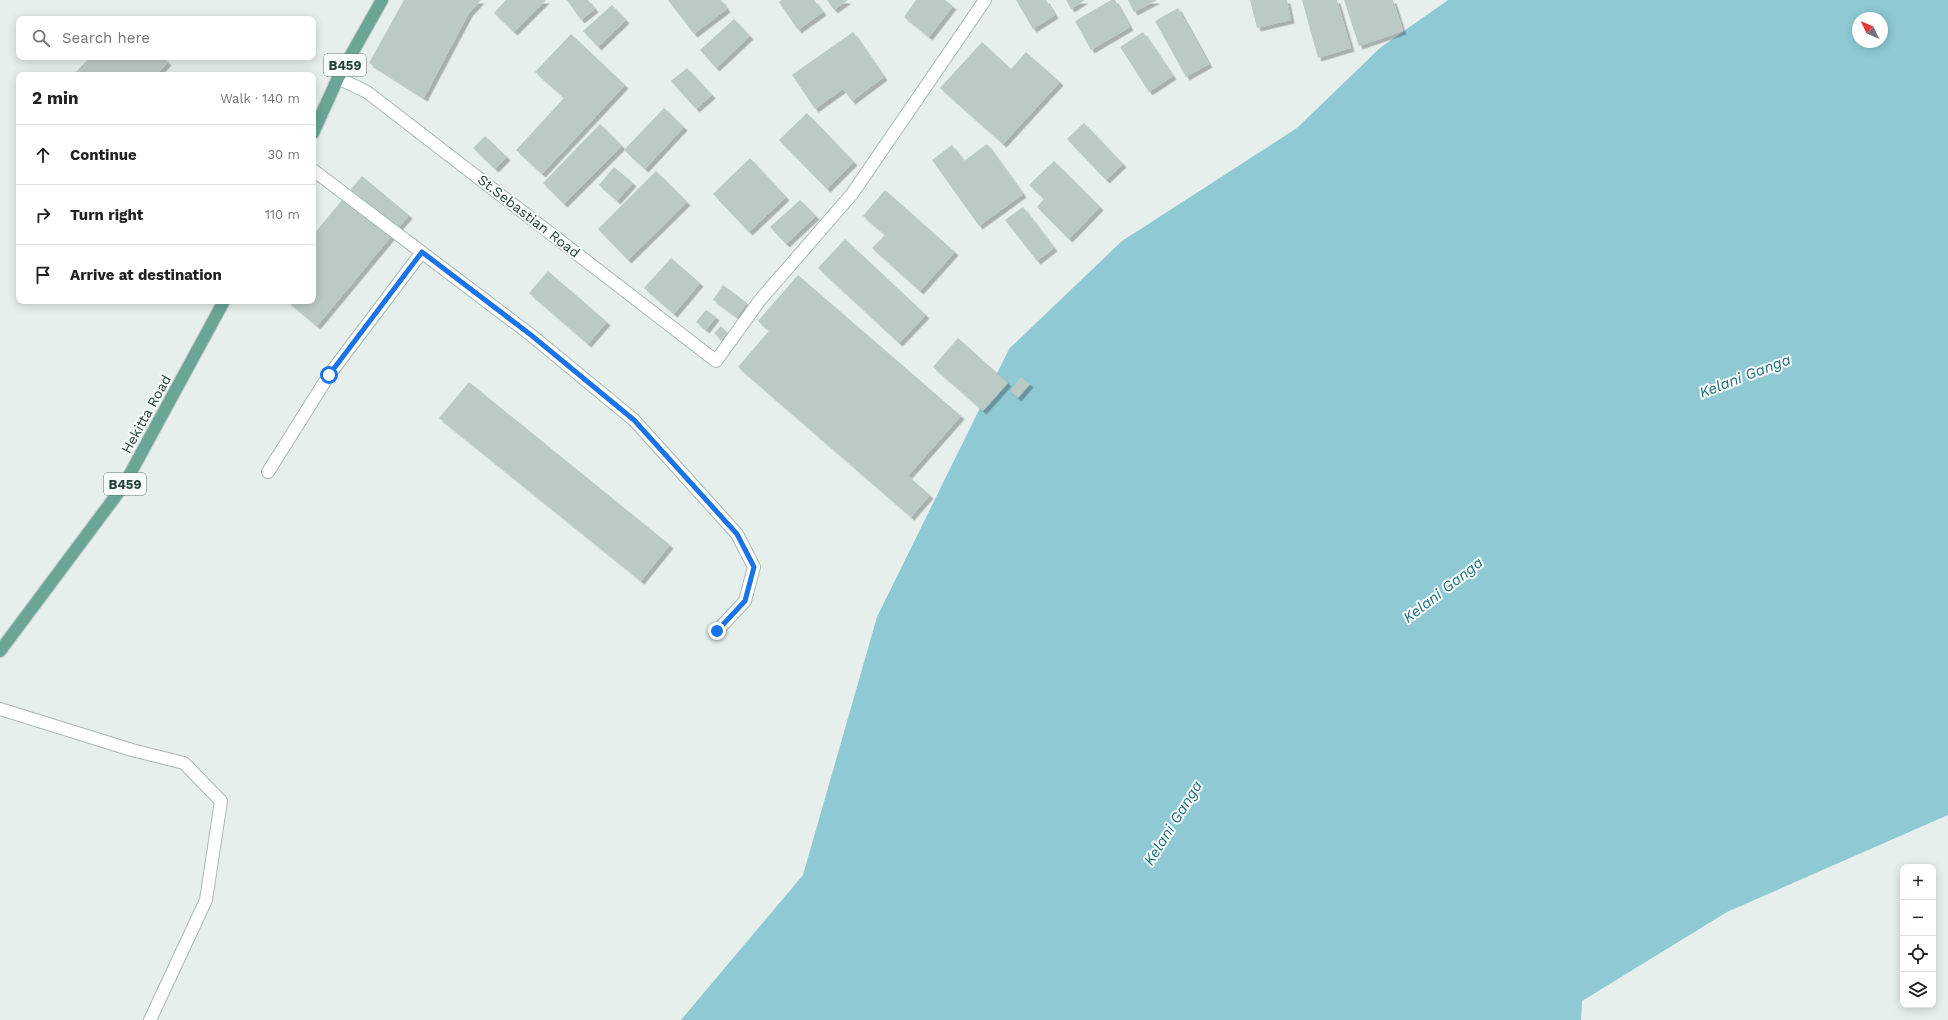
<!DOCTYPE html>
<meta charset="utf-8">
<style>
:root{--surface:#fff;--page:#f2f2f2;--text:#202124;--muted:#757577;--line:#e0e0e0}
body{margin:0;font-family:"Work Sans",sans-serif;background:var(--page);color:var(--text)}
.controls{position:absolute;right:12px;bottom:12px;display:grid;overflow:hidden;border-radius:8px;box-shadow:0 2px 10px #0003}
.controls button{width:36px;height:36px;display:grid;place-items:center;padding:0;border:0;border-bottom:1px solid var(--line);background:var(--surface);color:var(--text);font:20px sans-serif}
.compass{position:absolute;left:1852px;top:12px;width:36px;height:36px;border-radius:50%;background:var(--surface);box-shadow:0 2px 10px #0003;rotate:314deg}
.stop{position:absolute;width:12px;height:12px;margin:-9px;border:3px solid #1a73e8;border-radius:50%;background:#fff}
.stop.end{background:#1a73e8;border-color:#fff;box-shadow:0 1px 4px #0008}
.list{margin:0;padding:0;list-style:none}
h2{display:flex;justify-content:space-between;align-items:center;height:52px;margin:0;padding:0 16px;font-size:17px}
h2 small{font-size:13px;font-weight:400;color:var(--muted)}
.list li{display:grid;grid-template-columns:26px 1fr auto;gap:12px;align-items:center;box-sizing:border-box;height:60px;padding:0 16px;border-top:1px solid var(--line)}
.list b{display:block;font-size:15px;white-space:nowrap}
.list em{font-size:13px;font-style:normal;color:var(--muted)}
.icon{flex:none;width:22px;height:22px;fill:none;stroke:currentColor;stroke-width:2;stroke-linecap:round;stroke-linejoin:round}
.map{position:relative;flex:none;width:1948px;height:1020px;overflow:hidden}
.search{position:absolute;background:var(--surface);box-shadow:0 2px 10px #0003;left:16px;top:16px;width:300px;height:44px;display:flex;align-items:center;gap:10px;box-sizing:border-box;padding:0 14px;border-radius:8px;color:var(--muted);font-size:15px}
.panel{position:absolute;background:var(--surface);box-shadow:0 2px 10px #0003;left:16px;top:72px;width:300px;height:232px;border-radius:8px}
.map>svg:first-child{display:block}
</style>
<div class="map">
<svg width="1948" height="1020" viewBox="0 0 1948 1020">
<defs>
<filter id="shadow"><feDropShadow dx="3.5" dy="3.5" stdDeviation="0" flood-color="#0004"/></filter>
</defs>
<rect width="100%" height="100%" fill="#e6efeb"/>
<path fill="#8ec9d4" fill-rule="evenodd" d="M1448,0H1948V815L1727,912L1582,1001L1581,1020H681L803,875L877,617L1009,349L1122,241L1297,128L1380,48ZM1858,18H1882V42H1858Z"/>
<path fill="#bbcac4" filter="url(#shadow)" d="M404,0H481L469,13L424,98L369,63Z
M506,0H546L514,32L494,13Z
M567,0H588L595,9L581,20Z
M668,0H721L727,9L694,34Z
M782,0H814L823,12L798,30L779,2Z
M827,0H848L834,10Z
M916,0H945L953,6L929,37L904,17Z
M1016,0H1046L1055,15L1033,29Z
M1066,0H1085L1071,9Z
M1111,0H1115L1130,27L1091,50L1075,21Z
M1128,0H1157L1134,12Z
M1250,0H1287L1291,20L1257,28Z
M1302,0H1337L1351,48L1318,58Z
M1344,0H1393L1403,31L1359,46Z
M612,5L626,20L598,47L583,31Z
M1178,8L1209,64L1186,77L1155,21Z
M734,19L750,36L716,68L700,50Z
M853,32L884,77L852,101L843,89L815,109L792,75Z
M1143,32L1173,76L1149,92L1120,47Z
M571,34L625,85L542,174L516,150L564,98L535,72Z
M982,42L1011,69L1026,52L1060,82L1003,144L940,88Z
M90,57H163L168,62L156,75H78L75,73Z
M687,68L712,95L696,109L671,81Z
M664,108L684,127L645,169L624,150Z
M807,113L854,162L827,189L779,140Z
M1084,123L1123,164L1106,180L1067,139Z
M600,124L622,146L564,204L543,183Z
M485,136L507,157L495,169L473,148Z
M987,144L1023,194L979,226L932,160L952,145L964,161Z
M750,158L786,197L749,232L713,194Z
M1054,161L1100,207L1069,239L1037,207L1044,199L1029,185Z
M614,167L633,183L617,201L599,185Z
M656,171L687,202L628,260L598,229Z
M362,176L409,215L317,326L287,301H313V235Z
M885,190L955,252L920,291L872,248L885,235L863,216Z
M800,200L816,216L786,244L770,227Z
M1023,207L1054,248L1037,261L1005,220Z
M845,239L926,315L899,343L818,268Z
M671,258L700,283L674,314L644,288Z
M548,271L607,322L588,344L529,293Z
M798,275L961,416L908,476L930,495L911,517L738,367L769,331L758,321Z
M723,285L747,303L737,317L713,300Z
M706,310L716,317L706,330L696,322Z
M721,326L728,333L721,340L714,333Z
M958,338L1008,383L983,411L933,367Z
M1021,377L1030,384L1018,398L1010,391Z
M469,382L670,545L641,581L439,418Z"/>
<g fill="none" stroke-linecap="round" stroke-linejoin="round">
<defs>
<path id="service" d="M313,170L531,335L634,420L737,534L754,567L745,601L717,631
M268,472L329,375L422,252
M0,709L132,750L184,763L221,801L206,900L150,1020"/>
<path id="minor" d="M338,78L367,92L716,361L760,300L852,194L985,0"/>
<path id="primary" d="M313,133L338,78L382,0
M0,651L124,485L224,301"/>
</defs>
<use href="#service" stroke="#a8b8b2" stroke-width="14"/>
<use href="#minor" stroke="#a8b8b2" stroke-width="14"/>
<use href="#primary" stroke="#c2cac8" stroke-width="14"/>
<use href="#service" stroke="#fff" stroke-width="12"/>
<use href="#minor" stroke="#fff" stroke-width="12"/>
<use href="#primary" stroke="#6aa596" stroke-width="12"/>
</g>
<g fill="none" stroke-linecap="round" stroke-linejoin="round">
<path stroke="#1a73e8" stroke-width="5" d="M329,375L422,252L531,335L634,420L737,534L754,567L745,601L717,631"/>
</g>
<g text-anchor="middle" stroke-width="4" stroke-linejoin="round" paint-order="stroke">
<g fill="#f7fbf9" stroke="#637a73" stroke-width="1">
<rect x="324" y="54" width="42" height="22" rx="3"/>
<rect x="104" y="473" width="42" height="22" rx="3"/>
</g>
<g font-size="13" font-weight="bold" fill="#24423a">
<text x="345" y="70">B459</text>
<text x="125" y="489">B459</text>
</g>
<g font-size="14" fill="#24423a" stroke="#f7fbf9">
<text transform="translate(529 216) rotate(38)" y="5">St.Sebastian Road</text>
<text transform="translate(146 414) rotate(-61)" y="5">Hekitta Road</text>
</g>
<g font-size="15" font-style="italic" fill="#1c6f80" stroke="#f7fbf9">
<text transform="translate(1745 376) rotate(-21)" y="5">Kelani Ganga</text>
<text transform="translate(1443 590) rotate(-38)" y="5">Kelani Ganga</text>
<text transform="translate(1173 823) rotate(-58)" y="5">Kelani Ganga</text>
</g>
</g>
</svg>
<div class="controls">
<button>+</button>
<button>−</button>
<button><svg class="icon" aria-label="locate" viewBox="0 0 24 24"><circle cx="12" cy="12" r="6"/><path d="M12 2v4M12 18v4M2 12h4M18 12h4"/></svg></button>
<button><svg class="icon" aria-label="layers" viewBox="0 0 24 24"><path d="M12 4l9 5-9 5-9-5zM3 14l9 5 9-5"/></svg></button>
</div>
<svg class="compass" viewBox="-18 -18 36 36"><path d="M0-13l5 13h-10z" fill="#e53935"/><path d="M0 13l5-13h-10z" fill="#757577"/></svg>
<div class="stop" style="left:329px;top:375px"></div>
<div class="stop end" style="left:717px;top:631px"></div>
<div class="search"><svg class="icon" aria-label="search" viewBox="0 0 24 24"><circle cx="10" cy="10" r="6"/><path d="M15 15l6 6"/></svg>Search here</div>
<section class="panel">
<h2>2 min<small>Walk · 140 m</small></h2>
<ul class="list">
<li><svg class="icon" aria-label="ahead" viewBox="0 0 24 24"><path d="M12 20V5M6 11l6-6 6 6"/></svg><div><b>Continue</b></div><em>30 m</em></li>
<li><svg class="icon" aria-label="right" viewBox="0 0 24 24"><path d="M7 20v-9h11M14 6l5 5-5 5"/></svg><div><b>Turn right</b></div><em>110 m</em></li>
<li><svg class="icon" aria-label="arrive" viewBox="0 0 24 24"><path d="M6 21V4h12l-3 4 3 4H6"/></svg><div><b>Arrive at destination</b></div></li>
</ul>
</section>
</div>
